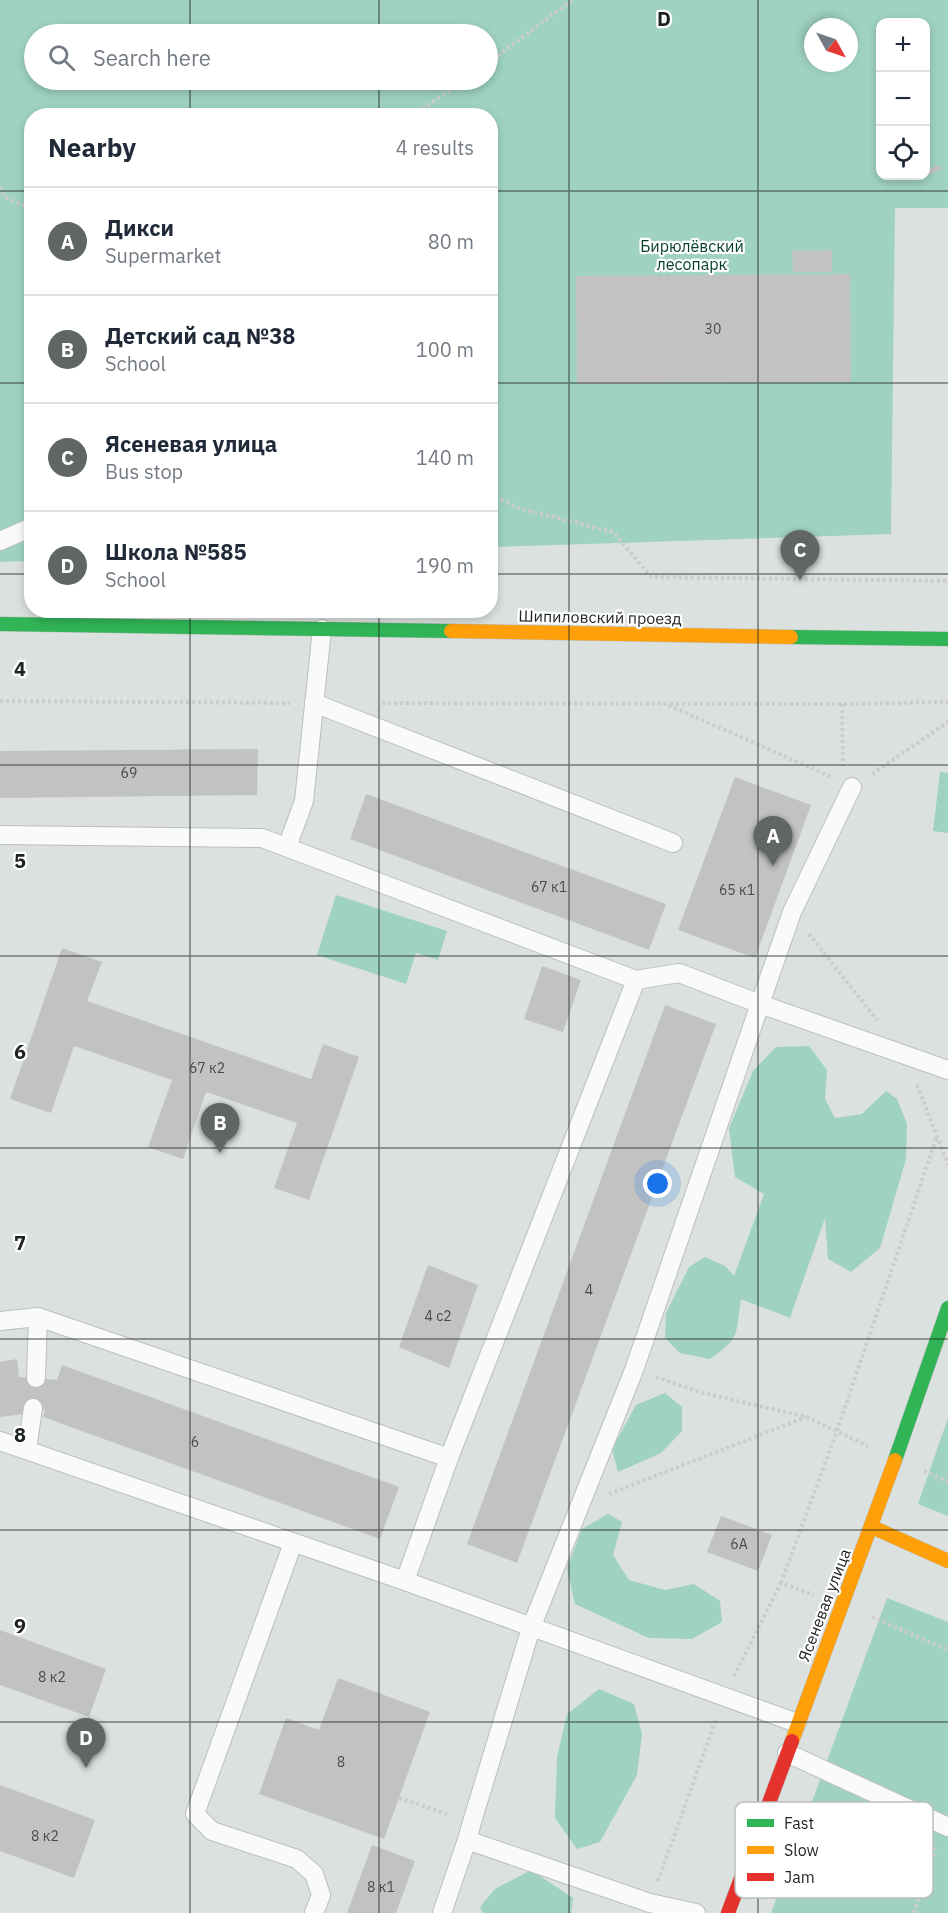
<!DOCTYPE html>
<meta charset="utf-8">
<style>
:root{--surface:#fff;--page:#f2f2f3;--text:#1f2937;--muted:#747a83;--line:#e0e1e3;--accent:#606663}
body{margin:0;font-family:"IBM Plex Sans",sans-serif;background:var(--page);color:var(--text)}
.controls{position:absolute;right:18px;top:18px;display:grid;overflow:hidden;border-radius:12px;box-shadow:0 3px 9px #0003}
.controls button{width:54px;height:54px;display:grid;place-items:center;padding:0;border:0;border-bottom:2px solid var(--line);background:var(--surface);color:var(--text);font:30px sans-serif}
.compass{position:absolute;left:804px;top:18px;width:54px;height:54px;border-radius:50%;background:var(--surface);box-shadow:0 3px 9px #0003;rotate:130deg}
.you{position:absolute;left:658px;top:1184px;width:21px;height:21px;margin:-15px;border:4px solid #fff;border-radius:50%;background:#1a73e8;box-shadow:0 0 0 9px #1a73e833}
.badge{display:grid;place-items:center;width:39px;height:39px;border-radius:50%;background:var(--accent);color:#fff;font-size:20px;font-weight:700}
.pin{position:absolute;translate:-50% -50px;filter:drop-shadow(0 2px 3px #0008)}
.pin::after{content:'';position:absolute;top:32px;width:21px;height:18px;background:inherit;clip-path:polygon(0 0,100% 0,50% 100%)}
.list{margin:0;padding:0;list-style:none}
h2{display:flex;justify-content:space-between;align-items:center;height:78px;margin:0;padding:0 24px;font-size:26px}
h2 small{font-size:20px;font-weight:400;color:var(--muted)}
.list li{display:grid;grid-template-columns:39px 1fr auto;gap:18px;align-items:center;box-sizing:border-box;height:108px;padding:0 24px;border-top:2px solid var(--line)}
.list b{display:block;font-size:22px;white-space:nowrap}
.list p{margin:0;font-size:20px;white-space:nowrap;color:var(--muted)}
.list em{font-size:20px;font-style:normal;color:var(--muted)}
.icon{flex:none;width:33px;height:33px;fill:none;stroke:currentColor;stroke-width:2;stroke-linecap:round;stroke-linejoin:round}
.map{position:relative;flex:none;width:948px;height:1913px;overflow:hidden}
.search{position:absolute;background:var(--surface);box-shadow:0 3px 9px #0003;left:24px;top:24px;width:474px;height:66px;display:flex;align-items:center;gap:15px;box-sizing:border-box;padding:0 21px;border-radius:33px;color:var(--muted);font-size:22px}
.panel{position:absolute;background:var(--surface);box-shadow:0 3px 9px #0003;left:24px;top:108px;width:474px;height:510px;border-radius:24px}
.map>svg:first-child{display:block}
</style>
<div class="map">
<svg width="948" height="1913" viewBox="0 0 948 1913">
<rect width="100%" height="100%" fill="#dbe1de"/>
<path fill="#9fd2c1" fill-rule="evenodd" d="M0,0H948V208H895L891,534L491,547L490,116H32L31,561L0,562ZM880,22H926V176H880ZM813,27H849V63H813ZM34,34H488V80H34Z
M940,772L948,773V833L933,831Z
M336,895L447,931L438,960L416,953L406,984L317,955Z
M809,1046L827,1070L825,1099L835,1118L862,1114L886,1091L897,1099L907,1124L906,1159L880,1248L851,1272L828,1259L825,1218L790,1318L741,1299C735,1334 742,1337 710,1359L680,1353L665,1338L666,1313L689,1267L705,1257L725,1266L734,1276L764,1194L735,1177L729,1128L753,1071L776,1047Z
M665,1393L682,1407V1431L661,1453L618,1472L612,1449L636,1405Z
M948,1418V1516L918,1504Z
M608,1514L622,1522L613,1555L629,1580L665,1590L694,1584L720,1601L722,1622L692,1639L649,1638L575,1604L567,1568L582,1529Z
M887,1598L948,1622V1913H771Z
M599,1689L634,1704L642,1734L637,1775L600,1842L577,1849L555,1818L557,1757L567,1714Z
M531,1870L573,1898L571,1913H483L480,1907L495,1889Z"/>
<path fill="#c2c3c1" d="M940,165L941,170L926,175V170Z
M832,250V272H793L792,251Z
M850,274L851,382L577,384L576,276Z
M258,749L257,795L0,798V751Z
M735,777L811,805L755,958L678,930Z
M366,794L666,904L649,950L350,839Z
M62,948L102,962L87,1001L311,1079L323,1044L359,1057L309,1200L274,1188L297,1123L206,1092L183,1159L148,1147L172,1080L74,1046L51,1113L10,1099Z
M542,966L581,980L563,1032L524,1019Z
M665,1005L716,1024L517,1563L467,1544Z
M428,1265L478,1285L449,1368L399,1347Z
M17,1359L19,1377L57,1380L62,1365L399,1487L380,1539L43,1417L45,1410L23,1406L24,1414L0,1417V1362Z
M721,1516L772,1535L758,1571L707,1552Z
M0,1630L106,1669L89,1717L0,1685Z
M338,1678L430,1712L384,1839L259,1794L286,1718L319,1730Z
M0,1785L95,1820L74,1878L0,1851Z
M372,1845L415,1861L396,1913H347Z"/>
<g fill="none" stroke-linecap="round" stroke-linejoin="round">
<defs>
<path id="lane" d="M0,541L32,527
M314,703L673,843
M0,835L262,838L636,980L679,973L760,1004L792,912L852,787
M287,847L304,801L322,629
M0,1321L38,1317L449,1458L405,1581
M36,1378L38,1317
M0,1441L405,1581L797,1723
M27,1450L33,1408
M449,1458L636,980
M293,1543L195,1814L212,1831L297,1859L314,1874L321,1895L314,1913
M787,1753L948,1827
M442,1913L467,1840
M696,1913L650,1903L467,1840L472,1822L531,1628L634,1370L760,1004L948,1070"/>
<path id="fast" d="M0,624L451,631
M791,637L948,639
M895,1460L948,1308"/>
<path id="slow" d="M451,631L791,637
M872,1527L948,1561
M792,1741L895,1460"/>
<path id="jam" d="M728,1913L792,1741"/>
</defs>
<use href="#lane" stroke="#bbbfbe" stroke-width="20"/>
<use href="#fast" stroke="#bbbfbe" stroke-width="15"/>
<use href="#slow" stroke="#bbbfbe" stroke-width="15"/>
<use href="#jam" stroke="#bbbfbe" stroke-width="15"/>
<path stroke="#cbcdcc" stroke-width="4" stroke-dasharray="3 3" stroke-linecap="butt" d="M488,63L572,0
M413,116L464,80
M0,187L5,197L32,209
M490,494L519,508L613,532L651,577L948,581
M0,701L290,703
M382,703L842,704L948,702
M663,703L832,777
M842,704L843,766
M872,774L948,722
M809,934L877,1020
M917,1085L948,1165
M656,1377L699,1392L807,1417L868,1446
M924,1471L948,1482
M609,1494L806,1417
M781,1583L837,1431L937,1136
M872,1617L948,1650
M734,1676L781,1583L814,1595
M399,1798L450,1815
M658,1881L716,1719
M914,1913L936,1845"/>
<use href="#lane" stroke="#fafafa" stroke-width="18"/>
<use href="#fast" stroke="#30b455" stroke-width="14"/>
<use href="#slow" stroke="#ff9f0a" stroke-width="14"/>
<use href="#jam" stroke="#e5322d" stroke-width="14"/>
</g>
<path fill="none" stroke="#1e2321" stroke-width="1.5" stroke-opacity="0.55" d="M190,0V34M379,0V34M569,0V1913M758,0V1913M190,80V116M379,80V116M0,191H32M490,191H948M0,383H32M490,383H948M0,574H32M490,574H948M190,610V1913M379,610V1913M0,765H948M0,956H948M0,1148H948M0,1339H948M0,1530H948M0,1722H948"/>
<g text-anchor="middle" stroke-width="4.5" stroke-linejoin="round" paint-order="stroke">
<g font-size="14" fill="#474b49">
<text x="713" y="334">30</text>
<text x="129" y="778">69</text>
<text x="549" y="892">67 к1</text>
<text x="737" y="895">65 к1</text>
<text x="207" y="1073">67 к2</text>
<text x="589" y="1295">4</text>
<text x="438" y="1321">4 с2</text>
<text x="195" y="1447">6</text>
<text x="739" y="1549">6А</text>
<text x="52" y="1682">8 к2</text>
<text x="341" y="1767">8</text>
<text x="45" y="1841">8 к2</text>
<text x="381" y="1892">8 к1</text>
</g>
<g font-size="16" fill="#043c2e" stroke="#fff">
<text x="692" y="252">Бирюлёвский<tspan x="692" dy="18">лесопарк</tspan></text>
</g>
<g font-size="16" fill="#1e2321" stroke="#fff">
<text transform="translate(600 617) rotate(1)" y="6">Шипиловский проезд</text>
<text transform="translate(824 1605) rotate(-69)" y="6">Ясеневая улица</text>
</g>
</g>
<rect x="735" y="1802" width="198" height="96" rx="9" fill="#fff" stroke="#bcbdbc" stroke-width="1.5"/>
<rect x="747" y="1819" width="27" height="8" fill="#30b455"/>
<rect x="747" y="1846" width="27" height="8" fill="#ff9f0a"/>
<rect x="747" y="1873" width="27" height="8" fill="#e5322d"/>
<g font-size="16" fill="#1e2321">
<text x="784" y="1829">Fast</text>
<text x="784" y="1856">Slow</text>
<text x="784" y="1883">Jam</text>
</g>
<g font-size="20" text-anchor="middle" font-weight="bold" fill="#1e2321" stroke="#fff" stroke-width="4.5" stroke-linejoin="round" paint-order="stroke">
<text x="664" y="26">D</text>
<text x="20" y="676">4</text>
<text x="20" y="868">5</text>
<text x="20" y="1059">6</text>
<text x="20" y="1250">7</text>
<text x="20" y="1442">8</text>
<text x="20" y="1633">9</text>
</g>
</svg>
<div class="controls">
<button>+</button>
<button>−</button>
<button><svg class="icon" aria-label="locate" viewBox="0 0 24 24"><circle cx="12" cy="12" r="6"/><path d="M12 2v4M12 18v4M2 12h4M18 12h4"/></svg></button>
</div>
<svg class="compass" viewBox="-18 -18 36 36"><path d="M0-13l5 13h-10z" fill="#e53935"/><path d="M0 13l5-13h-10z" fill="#747a83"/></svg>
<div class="you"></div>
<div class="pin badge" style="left:773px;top:866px">A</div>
<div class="pin badge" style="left:220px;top:1153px">B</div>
<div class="pin badge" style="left:800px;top:580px">C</div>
<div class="pin badge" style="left:86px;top:1768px">D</div>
<div class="search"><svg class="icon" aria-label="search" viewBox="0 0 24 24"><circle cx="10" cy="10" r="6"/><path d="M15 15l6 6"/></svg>Search here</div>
<section class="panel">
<h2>Nearby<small>4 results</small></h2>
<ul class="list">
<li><span class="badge">A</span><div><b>Дикси</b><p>Supermarket</p></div><em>80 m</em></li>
<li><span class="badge">B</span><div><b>Детский сад №38</b><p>School</p></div><em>100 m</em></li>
<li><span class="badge">C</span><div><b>Ясеневая улица</b><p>Bus stop</p></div><em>140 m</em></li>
<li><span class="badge">D</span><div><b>Школа №585</b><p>School</p></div><em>190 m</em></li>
</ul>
</section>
</div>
